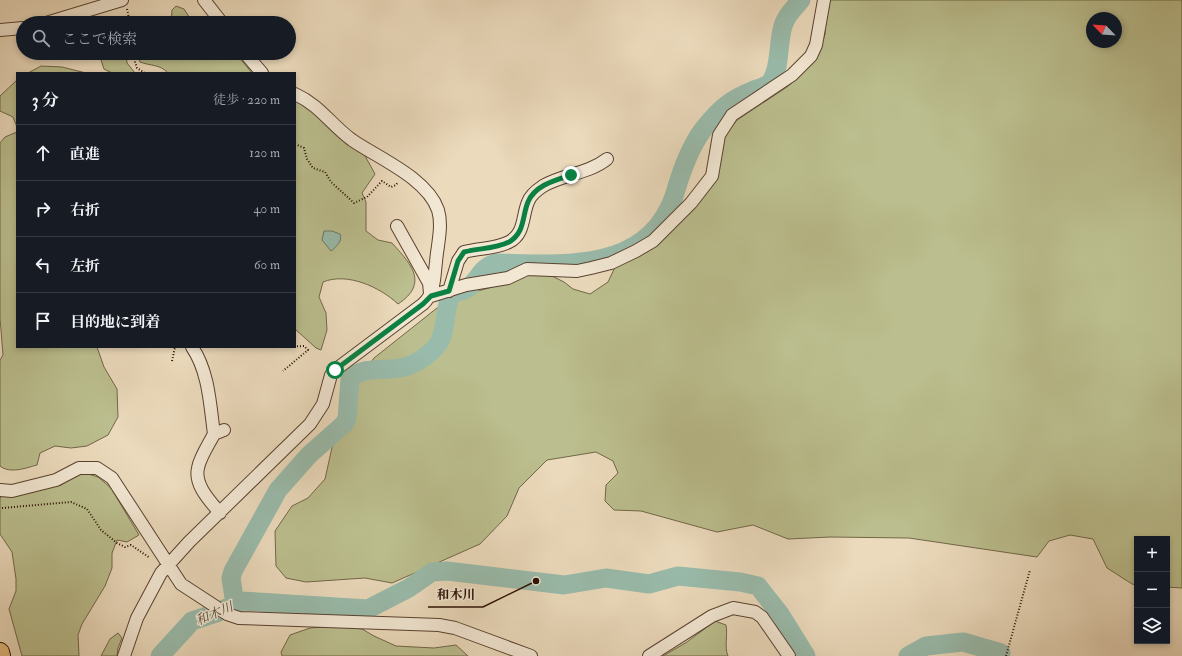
<!DOCTYPE html>
<html lang="ja">
<meta charset="utf-8">
<style>
:root{--surface:#171b24;--page:#20242c;--text:#f1f3f6;--muted:#9ea1a6;--line:#363941}
body{margin:0;font-family:"IM FELL Double Pica","Noto Serif JP",serif;background:var(--page);color:var(--text)}
.controls{position:absolute;right:12px;bottom:12px;display:grid;overflow:hidden;border-radius:0px;box-shadow:0 2px 6px #0003}
.controls button{width:36px;height:36px;display:grid;place-items:center;padding:0;border:0;border-bottom:1px solid var(--line);background:var(--surface);color:var(--text);font:20px sans-serif}
.compass{position:absolute;left:1086px;top:12px;width:36px;height:36px;border-radius:50%;background:var(--surface);box-shadow:0 2px 6px #0003;rotate:295deg}
.stop{position:absolute;width:12px;height:12px;margin:-9px;border:3px solid #0b8043;border-radius:50%;background:#fff}
.stop.end{background:#0b8043;border-color:#fff;box-shadow:0 1px 4px #0008}
.list{margin:0;padding:0;list-style:none}
h2{display:flex;justify-content:space-between;align-items:center;height:52px;margin:0;padding:0 16px;font-size:17px}
h2 small{font-size:13px;font-weight:400;color:var(--muted)}
.list li{display:grid;grid-template-columns:26px 1fr auto;gap:12px;align-items:center;box-sizing:border-box;height:56px;padding:0 16px;border-top:1px solid var(--line)}
.list b{display:block;font-size:15px;white-space:nowrap}
.list em{font-size:13px;font-style:normal;color:var(--muted)}
.icon{flex:none;width:22px;height:22px;fill:none;stroke:currentColor;stroke-width:2;stroke-linecap:round;stroke-linejoin:round}
.map{position:relative;flex:none;width:1182px;height:656px;overflow:hidden}
.search{position:absolute;background:var(--surface);box-shadow:0 2px 6px #0003;left:16px;top:16px;width:280px;height:44px;display:flex;align-items:center;gap:10px;box-sizing:border-box;padding:0 14px;border-radius:22px;color:var(--muted);font-size:15px}
.panel{position:absolute;background:var(--surface);box-shadow:0 2px 6px #0003;left:16px;top:72px;width:280px;height:276px;border-radius:0px}
.map>svg:first-child{display:block}
</style>
<div class="map">
<svg width="1182" height="656" viewBox="0 0 1182 656">
<rect width="100%" height="100%" fill="#ebdabc"/>
<filter id="stains"><feTurbulence type="fractalNoise" baseFrequency=".005" numOctaves="4"/><feColorMatrix values="0 0 0 0 .2 0 0 0 0 .09 0 0 0 0 .02 0 0 0 .5 -.17"/></filter>
<radialGradient id="worn" r=".72"><stop offset=".6" stop-color="#630" stop-opacity="0"/><stop offset="1" stop-color="#630" stop-opacity=".3"/></radialGradient>
<path fill="#bbbe8e" stroke="#726648" fill-rule="evenodd" d="M830,0H1182V588L1167,587V539H1137V585L1132,584L1107,568L1093,539L1070,535L1049,541L1037,557L909,538L830,537L788,539L753,525L717,532L641,511L614,510L605,501L606,485L618,473L613,461L596,452L547,460L519,488L507,516L480,544L392,583L365,578L306,582L286,578L276,566L275,531L292,506L308,498L325,479L333,443L355,384L374,358L437,308L474,292L507,283L530,274H548L564,282L573,289L590,294L608,282L616,265L655,245L718,172L725,134L737,120L787,87L799,77L813,61L819,51L825,34L827,6ZM1092,18H1116V42H1092Z
M176,6L184,9L193,23H171L172,10Z
M102,53H126L127,63L135,73H112L104,69L100,57Z
M137,53H228L238,56L252,73H168C160,64 150,66 140,62Z
M41,66L62,67L86,73H28Z
M17,80V127L13,117L0,111V96Z
M295,99L305,104L364,154L375,174L362,193L366,202V231L378,240L392,243C410,263 430,283 398,304C380,287 347,272 323,282L319,297L326,313L327,330L321,350L316,348L295,329Z
M17,132V347H97L104,367L117,389L118,417L108,435L87,446L71,448L55,446L40,453L37,465C26,468 10,474 0,466V360L3,355L0,318V143L5,137Z
M82,472L98,477L111,488L139,535L127,542L117,540L112,553V568L105,586L82,624L78,635L79,656H22L9,609L16,591V579L12,552L0,534V498L4,494L61,485Z
M715,621L726,625C728,635 724,647 728,656H663L687,642Z
M335,626L362,629L374,636L396,646L434,648L456,645L468,656H282L281,652L290,635L310,628Z
M118,633L122,638L118,648L117,656H101L110,639Z"/>
<path fill="#99bbab" stroke="#6d7667" d="M324,231H332L340,234C343,241 336,247 331,251L322,240Z"/>
<g fill="none" stroke-linecap="round" stroke-linejoin="round">
<path stroke="#99bbab" stroke-width="19" d="M235,604L231,578L233,571L278,490L309,455L344,424L347,419L350,379C362,366 384,371 400,368C414,366 430,355 438,344C447,332 444,308 451,294C456,292 464,291 469,287C480,278 480,268 496,263C556,264 638,273 669,208C674,199 676,189 679,180C685,162 694,140 706,126C721,107 732,99 754,90C759,88 769,86 772,80C780,66 778,47 782,30C784,18 793,9 801,0
M160,656L192,621L216,613L242,601L368,609L409,588L432,572L447,571L564,585L606,578L649,584L678,576L740,582L758,586L780,614L806,656
M908,656L926,646L963,642L1001,653"/>
<defs>
<path id="minor" d="M204,0L222,23
M46,23L122,0
M0,30L23,28
M245,53L262,73
M397,226L429,283L430,293
M449,291L458,261L464,252C479,248 495,249 509,242C525,234 522,216 528,202C530,196 537,190 543,186C563,174 588,174 607,159
M431,296L466,285L508,278L527,269L577,271L591,268L611,263L636,251L653,241L691,203L712,176L719,135L732,115L792,75L811,56L816,45L824,0
M192,347C209,372 210,405 214,434
M0,490L12,491L56,480L79,468H97L112,478L181,584L227,614L239,618L439,625L455,628L531,656
M220,513C210,501 194,485 198,468C200,457 209,444 214,434L224,430
M124,656L137,618L161,573L189,542L310,424L323,404L331,375L335,370L423,304C435,293 434,278 436,262C437,247 443,226 438,210C427,178 378,158 352,140C330,124 321,106 295,94
M649,656L712,616L733,608L755,612L762,617L789,656"/>
<path id="highway" d="M0,652L1,656"/>
</defs>
<use href="#minor" stroke="#5a4230" stroke-width="14"/>
<use href="#highway" stroke="#2a0f02" stroke-width="20"/>
<path stroke="#2a0f02" stroke-width="2" stroke-dasharray="1 2" stroke-linecap="butt" d="M127,9L130,23
M132,53L137,68L145,73
M295,144L304,148L307,159L313,168L325,172L331,182L354,203L367,197L382,181L391,187L396,185L398,182
M282,347L304,346L308,350L283,371
M172,361L175,347
M2,508L71,502L87,509L101,530L117,543L125,547L131,545L150,558
M1006,656L1030,570"/>
<use href="#minor" stroke="#f2e7d3" stroke-width="12"/>
<use href="#highway" stroke="#e6bd7e" stroke-width="18"/>
</g>
<g fill="none" stroke-linecap="round" stroke-linejoin="round">
<path stroke="#0b8043" stroke-width="5" d="M335,370L423,304L431,296L449,291L458,261L464,252C479,248 495,249 509,242C525,233 522,216 528,202C535,185 556,180 571,175"/>
</g>
<g text-anchor="middle" stroke-width="3" stroke-linejoin="round" paint-order="stroke">
<g font-size="13" font-style="italic" fill="#514b3d" stroke="#f2e7d3">
<text transform="translate(214 613) rotate(-23)" y="5">和木川</text>
</g>
</g>
<path fill="none" stroke="#2a0f02" stroke-width="1.5" d="M536 581L483 607H428"/>
<circle fill="#2a0f02" stroke="#f2e7d3" stroke-width="1.5" cx="536" cy="581" r="4"/>
<g font-size="13" text-anchor="middle" font-weight="bold" fill="#2a0f02" stroke="#f2e7d3" stroke-width="3" stroke-linejoin="round" paint-order="stroke">
<text x="456" y="599">和木川</text>
</g>
<rect width="100%" height="100%" filter="url(#stains)"/>
<rect width="100%" height="100%" fill="url(#worn)"/>
</svg>
<div class="controls">
<button>+</button>
<button>−</button>
<button><svg class="icon" aria-label="layers" viewBox="0 0 24 24"><path d="M12 4l9 5-9 5-9-5zM3 14l9 5 9-5"/></svg></button>
</div>
<svg class="compass" viewBox="-18 -18 36 36"><path d="M0-13l5 13h-10z" fill="#e53935"/><path d="M0 13l5-13h-10z" fill="#9ea1a6"/></svg>
<div class="stop" style="left:335px;top:370px"></div>
<div class="stop end" style="left:571px;top:175px"></div>
<div class="search"><svg class="icon" aria-label="search" viewBox="0 0 24 24"><circle cx="10" cy="10" r="6"/><path d="M15 15l6 6"/></svg>ここで検索</div>
<section class="panel">
<h2>3 分<small>徒歩 · 220 m</small></h2>
<ul class="list">
<li><svg class="icon" aria-label="ahead" viewBox="0 0 24 24"><path d="M12 20V5M6 11l6-6 6 6"/></svg><div><b>直進</b></div><em>120 m</em></li>
<li><svg class="icon" aria-label="right" viewBox="0 0 24 24"><path d="M7 20v-9h11M14 6l5 5-5 5"/></svg><div><b>右折</b></div><em>40 m</em></li>
<li><svg class="icon" aria-label="left" viewBox="0 0 24 24"><path d="M17 20v-9H6M10 6l-5 5 5 5"/></svg><div><b>左折</b></div><em>60 m</em></li>
<li><svg class="icon" aria-label="arrive" viewBox="0 0 24 24"><path d="M6 21V4h12l-3 4 3 4H6"/></svg><div><b>目的地に到着</b></div></li>
</ul>
</section>
</div>
